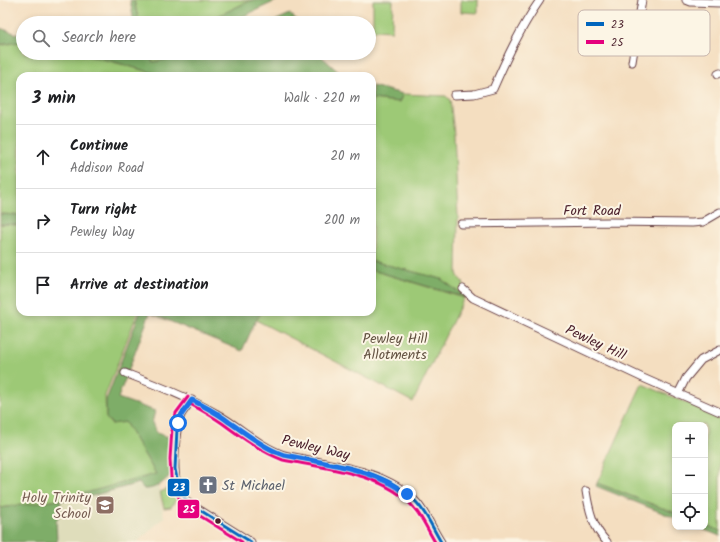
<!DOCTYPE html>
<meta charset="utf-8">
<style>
:root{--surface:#fff;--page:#f6f6f6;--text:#202124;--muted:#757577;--line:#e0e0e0}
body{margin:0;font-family:Kalam,sans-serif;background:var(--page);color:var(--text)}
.controls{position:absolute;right:12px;bottom:12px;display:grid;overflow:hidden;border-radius:8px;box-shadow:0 2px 6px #0003}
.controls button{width:36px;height:36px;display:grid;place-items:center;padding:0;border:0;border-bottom:1px solid var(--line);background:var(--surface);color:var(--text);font:20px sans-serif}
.stop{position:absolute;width:12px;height:12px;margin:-9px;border:3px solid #1a73e8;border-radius:50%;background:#fff}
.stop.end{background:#1a73e8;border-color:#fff;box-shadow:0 1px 4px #0008}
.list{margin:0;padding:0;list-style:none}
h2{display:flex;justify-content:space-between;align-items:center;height:52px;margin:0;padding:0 16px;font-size:17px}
h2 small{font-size:13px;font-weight:400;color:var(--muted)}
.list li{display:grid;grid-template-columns:26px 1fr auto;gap:12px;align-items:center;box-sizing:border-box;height:64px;padding:0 16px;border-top:1px solid var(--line)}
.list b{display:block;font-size:15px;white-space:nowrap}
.list p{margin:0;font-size:13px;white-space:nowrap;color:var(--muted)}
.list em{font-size:13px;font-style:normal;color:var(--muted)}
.icon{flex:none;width:22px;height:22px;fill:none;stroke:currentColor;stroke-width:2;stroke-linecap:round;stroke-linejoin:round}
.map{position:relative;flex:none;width:720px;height:542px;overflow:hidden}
.search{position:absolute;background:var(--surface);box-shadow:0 2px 6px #0003;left:16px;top:16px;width:360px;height:44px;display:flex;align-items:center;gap:10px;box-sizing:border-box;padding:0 14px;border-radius:22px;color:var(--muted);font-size:15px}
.panel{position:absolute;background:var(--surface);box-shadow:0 2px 6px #0003;left:16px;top:72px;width:360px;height:244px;border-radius:12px}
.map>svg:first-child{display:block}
</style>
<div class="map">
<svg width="720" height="542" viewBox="0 0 720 542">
<rect width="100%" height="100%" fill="#fcf5e5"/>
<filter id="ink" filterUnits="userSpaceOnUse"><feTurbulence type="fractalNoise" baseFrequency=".025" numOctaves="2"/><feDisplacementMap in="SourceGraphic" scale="8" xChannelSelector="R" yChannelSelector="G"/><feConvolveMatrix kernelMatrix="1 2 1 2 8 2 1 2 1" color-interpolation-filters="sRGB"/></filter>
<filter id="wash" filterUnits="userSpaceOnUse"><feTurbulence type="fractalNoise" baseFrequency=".012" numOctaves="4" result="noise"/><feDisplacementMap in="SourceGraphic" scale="16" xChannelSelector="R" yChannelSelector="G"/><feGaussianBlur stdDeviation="0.9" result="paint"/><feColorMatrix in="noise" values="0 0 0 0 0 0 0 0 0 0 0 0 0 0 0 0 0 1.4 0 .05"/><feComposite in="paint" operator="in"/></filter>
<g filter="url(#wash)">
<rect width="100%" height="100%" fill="#f4dec0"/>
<path fill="#dfddbb" d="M156,474L164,517L138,542H0V518L53,501Z"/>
<path fill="#9dc976" stroke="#747450" d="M134,0H253L245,3L203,23H139Z
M373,0H393L392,31L373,30Z
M461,0H478V13L461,12Z
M18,42L23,43V53H73L107,60L164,76H20V215L0,214V44L4,45Z
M148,53H179L178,57L153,62Z
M403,94L446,96L450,100L454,134L458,217L457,273L459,278L463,282L467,298L441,279L372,261V99L399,102Z
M0,224L20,225V312H138L105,396L106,418L111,424L125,422L156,474L66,499L0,508Z
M372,270L464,298L413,402L256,320L262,312H372Z
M642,384L720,417V531L705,525V425H675V513L597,483Z
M168,489L175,492L178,496L171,507L164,508L160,492Z"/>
<path fill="#7ead67" stroke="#646649" d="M130,0H134L139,23H134Z
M253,0H278L229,23H203L245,3Z
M290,14L301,23H270Z
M0,28L23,36V43C15,41 8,45 0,44Z
M73,53H148L153,62L178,57L179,53H319L321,56L343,76H164L107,60Z
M372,86L403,94L399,102L372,99Z
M0,214L20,215V225L0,224Z
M372,261L441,279L467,298L372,270Z
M140,312H262L256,320L242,351L150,313L118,398L155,411L152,423L157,433L171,438V474C165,482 154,490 144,489L139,483L88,497V495L60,501L62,511L56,521L57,542H0V508L59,500L156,474L125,422L112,424L106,418V400Z
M597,483L675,513V518L596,486Z
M705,525L720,531V536L697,527H705Z"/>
</g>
<g filter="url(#ink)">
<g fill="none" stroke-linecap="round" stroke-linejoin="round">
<defs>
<path id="street" d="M686,0L691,2L720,3
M632,62L642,0
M718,74L720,73
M454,95L474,94L493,89C507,57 520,29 540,0
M461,224L610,222L692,223L703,222L720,212
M463,289L473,298L643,378L720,412
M125,373C156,385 188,397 217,414C240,427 259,446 284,455C326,464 388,469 417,503C427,515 433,530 441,542
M678,394L686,378L701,360L720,350
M192,400C188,405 184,410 181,415C175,428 173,470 177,483C179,490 183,496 187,502L251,542
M586,491C589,510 593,528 607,542"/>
</defs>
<use href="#street" stroke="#643c41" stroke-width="9"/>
<use href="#street" stroke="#fff" stroke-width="7"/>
<defs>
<path id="bus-1" d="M192,400C202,405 213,411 222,417C242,431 261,446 284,455C328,464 384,467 417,503C427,514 433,529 441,542
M192,400L181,415L177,429L175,469L179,488L187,502L251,542"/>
<path id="bus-2" d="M188,397L176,413L172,429L170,459L171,477L173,487L184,506L242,542
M190,404C201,410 212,416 222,423C241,437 261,452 283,460C325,468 385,473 414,508C423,518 428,531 435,542"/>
</defs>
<use href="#bus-1" stroke="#fcf5e5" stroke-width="6"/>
<use href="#bus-2" stroke="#fcf5e5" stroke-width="6"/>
<use href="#bus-1" stroke="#0065bd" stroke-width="3"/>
<use href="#bus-2" stroke="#e5007d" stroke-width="3"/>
</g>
</g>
<g fill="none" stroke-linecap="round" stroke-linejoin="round" filter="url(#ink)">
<path stroke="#1a73e8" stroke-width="5" d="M178,423L182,414L192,400C205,407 218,413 229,422C247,434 264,448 284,455C318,462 352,466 383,480C391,483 399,489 407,494"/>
</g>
<defs>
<symbol id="church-square" viewBox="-11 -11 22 22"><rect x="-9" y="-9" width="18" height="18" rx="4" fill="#6b7280" stroke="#fcf5e5"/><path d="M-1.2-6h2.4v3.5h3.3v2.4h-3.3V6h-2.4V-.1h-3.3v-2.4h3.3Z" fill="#fff"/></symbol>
<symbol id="school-square" viewBox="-11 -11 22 22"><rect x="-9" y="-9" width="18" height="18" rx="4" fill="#8d6e63" stroke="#fcf5e5"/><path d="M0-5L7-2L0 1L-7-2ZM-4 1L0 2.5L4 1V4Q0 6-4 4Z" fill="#fff"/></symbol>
</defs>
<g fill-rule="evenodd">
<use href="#church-square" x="197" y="474" width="22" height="22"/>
<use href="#school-square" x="94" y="494" width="22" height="22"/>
</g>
<circle fill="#4a1f2b" stroke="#fcf5e5" stroke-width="1.5" cx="218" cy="521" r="3.5"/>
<g text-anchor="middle" stroke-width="4" stroke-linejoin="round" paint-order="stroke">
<g font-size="14" fill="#4a1f2b" stroke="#fcf5e5">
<text x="592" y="215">Fort Road</text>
<text transform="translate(596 342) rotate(25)" y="5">Pewley Hill</text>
<text transform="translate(316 447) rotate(13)" y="5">Pewley Way</text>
</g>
<g font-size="14" fill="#635242" stroke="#fcf5e5">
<text x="395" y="343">Pewley Hill<tspan x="395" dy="16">Allotments</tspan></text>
</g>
<g font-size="14" fill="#5b616d" stroke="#fcf5e5" text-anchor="start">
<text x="222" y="490">St Michael</text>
</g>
<g font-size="14" fill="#785e54" stroke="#fcf5e5" text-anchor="end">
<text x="91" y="502">Holy Trinity<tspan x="91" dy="16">School</tspan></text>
</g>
</g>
<rect x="578" y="10" width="132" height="46" rx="6" fill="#fcf5e5" stroke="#c7b5ad" stroke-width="1"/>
<rect x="586" y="22" width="18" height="4" fill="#0065bd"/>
<rect x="586" y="40" width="18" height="4" fill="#e5007d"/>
<g font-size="11" fill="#4a1f2b">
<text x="611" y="28">23</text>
<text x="611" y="46">25</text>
</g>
<g stroke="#fcf5e5" stroke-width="1.5">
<rect x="167" y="478" width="23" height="19" rx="4" fill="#0065bd"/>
<rect x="177" y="499" width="23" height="20" rx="4" fill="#e5007d"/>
</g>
<g font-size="11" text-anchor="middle" font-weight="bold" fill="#fff">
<text x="179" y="491">23</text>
<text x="189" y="513">25</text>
</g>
</svg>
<div class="controls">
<button>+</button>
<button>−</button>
<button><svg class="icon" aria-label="locate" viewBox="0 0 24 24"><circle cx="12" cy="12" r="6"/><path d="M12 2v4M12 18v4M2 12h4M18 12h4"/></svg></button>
</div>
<div class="stop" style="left:178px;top:423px"></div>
<div class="stop end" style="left:407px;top:494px"></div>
<div class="search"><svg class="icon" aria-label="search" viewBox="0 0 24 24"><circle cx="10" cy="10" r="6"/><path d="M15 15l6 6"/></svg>Search here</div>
<section class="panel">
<h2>3 min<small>Walk · 220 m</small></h2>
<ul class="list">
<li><svg class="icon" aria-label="ahead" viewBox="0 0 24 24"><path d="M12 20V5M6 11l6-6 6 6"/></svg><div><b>Continue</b><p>Addison Road</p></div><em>20 m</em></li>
<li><svg class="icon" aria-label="right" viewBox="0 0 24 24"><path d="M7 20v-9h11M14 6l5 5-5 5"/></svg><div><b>Turn right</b><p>Pewley Way</p></div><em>200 m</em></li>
<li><svg class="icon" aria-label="arrive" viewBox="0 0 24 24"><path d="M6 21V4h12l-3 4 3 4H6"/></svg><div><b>Arrive at destination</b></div></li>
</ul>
</section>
</div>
